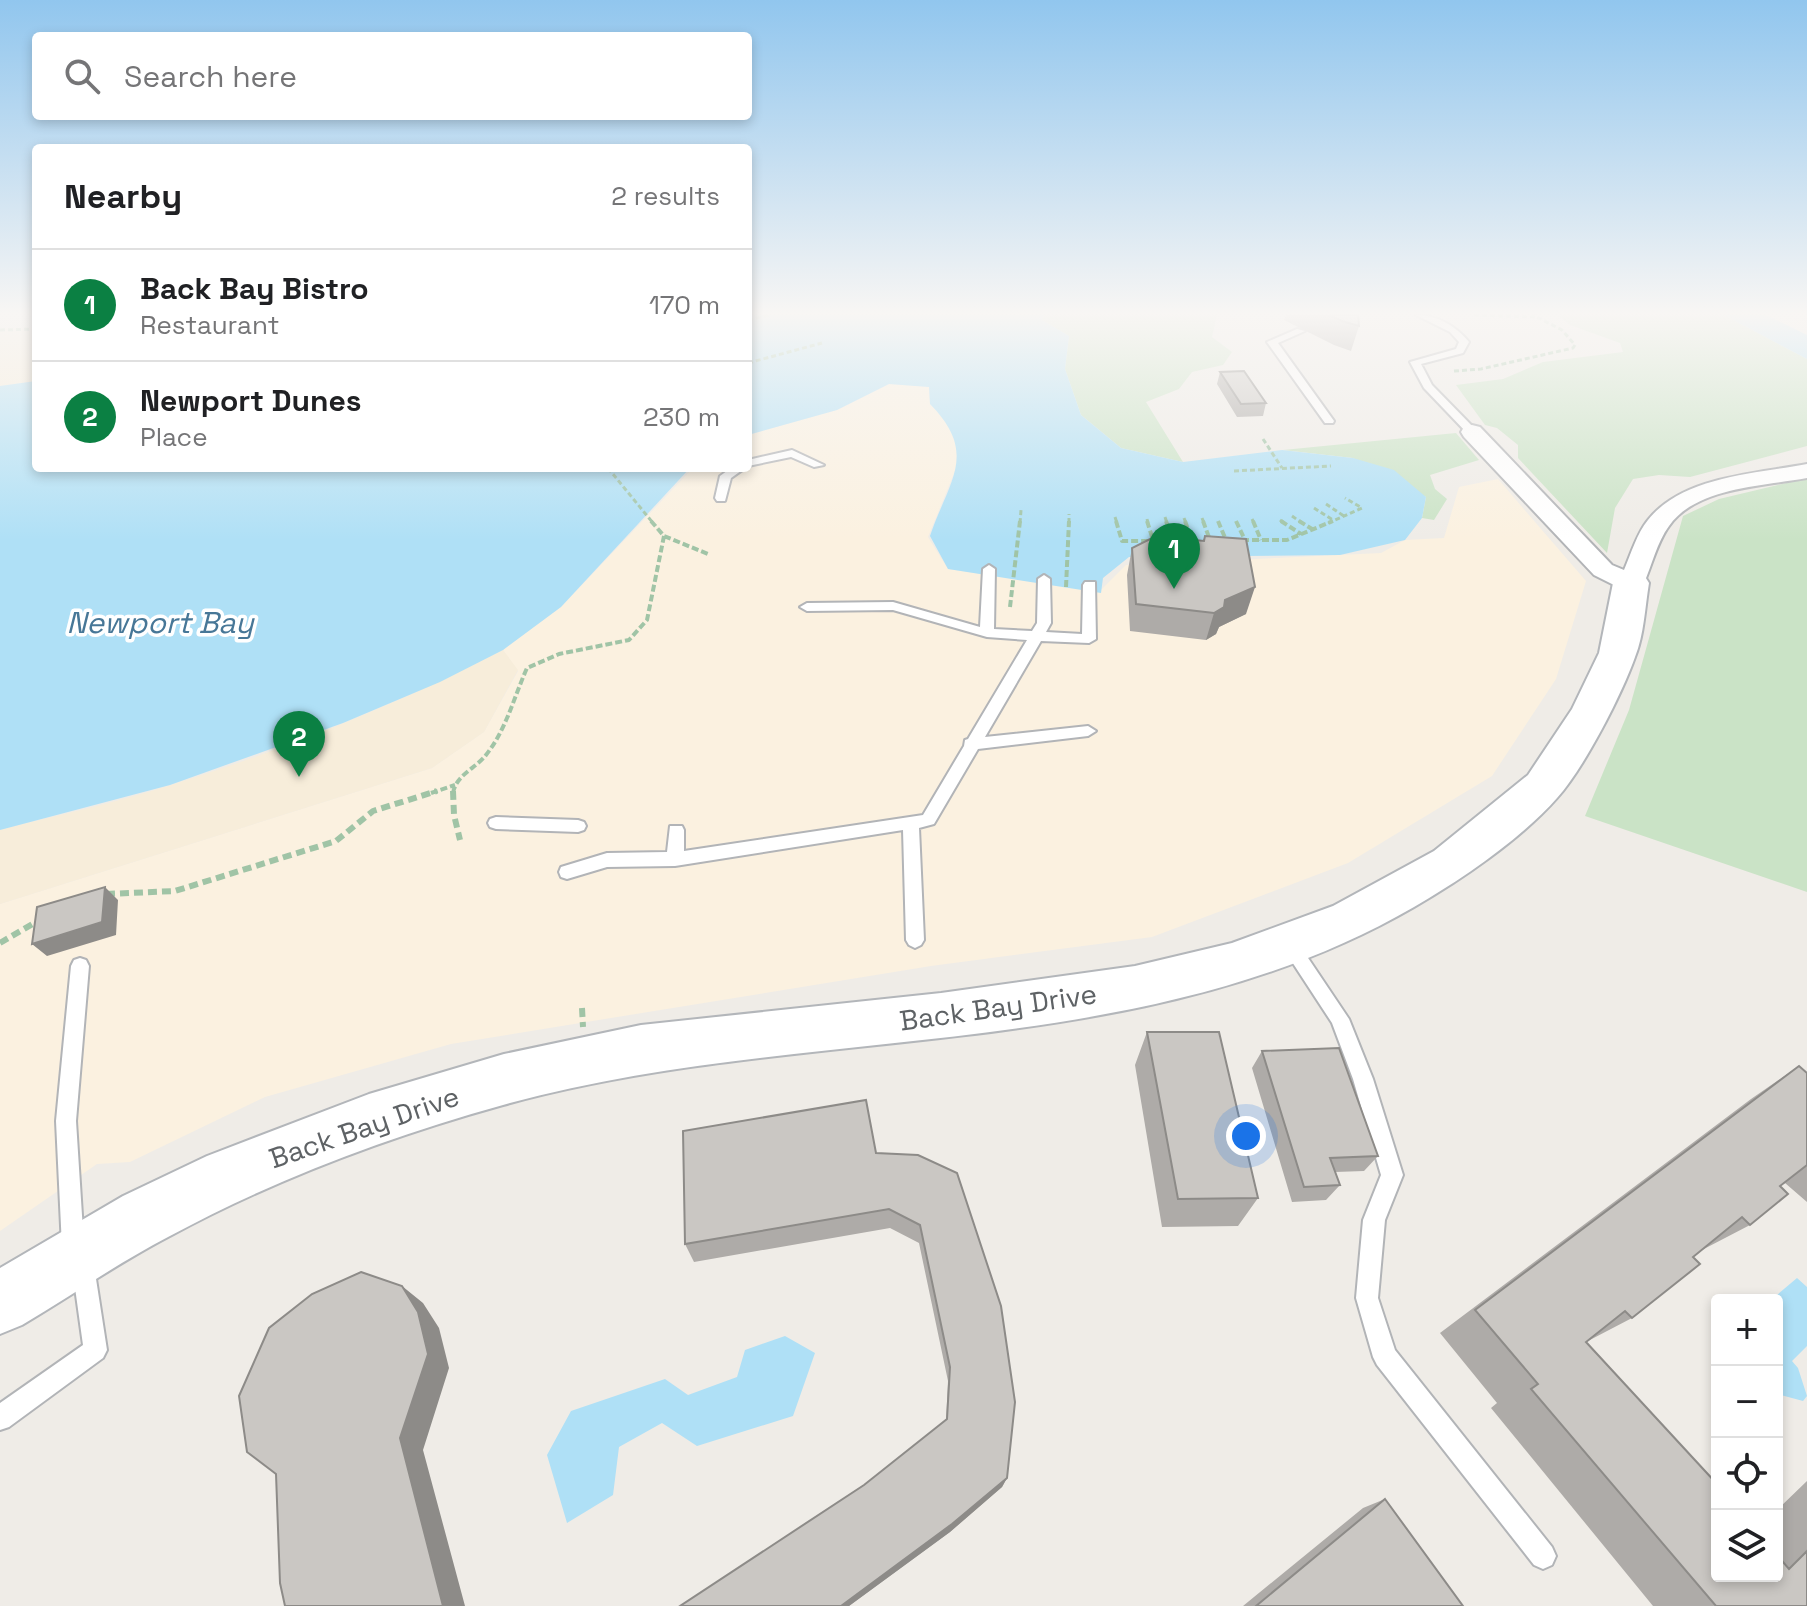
<!DOCTYPE html>
<meta charset="utf-8">
<style>
:root{--surface:#fff;--page:#f2f2f2;--text:#202124;--muted:#757577;--line:#e0e0e0;--accent:#0b8043}
body{margin:0;font-family:"Space Grotesk",sans-serif;background:var(--page);color:var(--text)}
.controls{position:absolute;right:24px;bottom:24px;display:grid;overflow:hidden;border-radius:8px;box-shadow:0 4px 12px #0003}
.controls button{width:72px;height:72px;display:grid;place-items:center;padding:0;border:0;border-bottom:2px solid var(--line);background:var(--surface);color:var(--text);font:40px sans-serif}
.you{position:absolute;left:1246px;top:1136px;width:28px;height:28px;margin:-20px;border:6px solid #fff;border-radius:50%;background:#1a73e8;box-shadow:0 0 0 12px #1a73e833}
.badge{display:grid;place-items:center;width:52px;height:52px;border-radius:50%;background:var(--accent);color:#fff;font-size:26px;font-weight:700}
.pin{position:absolute;translate:-50% -66px;filter:drop-shadow(0 2px 4px #0008)}
.pin::after{content:'';position:absolute;top:42px;width:28px;height:24px;background:inherit;clip-path:polygon(0 0,100% 0,50% 100%)}
.list{margin:0;padding:0;list-style:none}
h2{display:flex;justify-content:space-between;align-items:center;height:104px;margin:0;padding:0 32px;font-size:34px}
h2 small{font-size:26px;font-weight:400;color:var(--muted)}
.list li{display:grid;grid-template-columns:52px 1fr auto;gap:24px;align-items:center;box-sizing:border-box;height:112px;padding:0 32px;border-top:2px solid var(--line)}
.list b{display:block;font-size:30px;white-space:nowrap}
.list p{margin:0;font-size:26px;white-space:nowrap;color:var(--muted)}
.list em{font-size:26px;font-style:normal;color:var(--muted)}
.icon{flex:none;width:44px;height:44px;fill:none;stroke:currentColor;stroke-width:2;stroke-linecap:round;stroke-linejoin:round}
.map{position:relative;flex:none;width:1807px;height:1606px;overflow:hidden}
.search{position:absolute;background:var(--surface);box-shadow:0 4px 12px #0003;left:32px;top:32px;width:720px;height:88px;display:flex;align-items:center;gap:20px;box-sizing:border-box;padding:0 28px;border-radius:8px;color:var(--muted);font-size:30px}
.panel{position:absolute;background:var(--surface);box-shadow:0 4px 12px #0003;left:32px;top:144px;width:720px;height:328px;border-radius:8px}
.map>svg:first-child{display:block}
</style>
<div class="map">
<svg width="1807" height="1606" viewBox="0 0 1807 1606">
<rect width="100%" height="100%" fill="#efece7"/>
<path fill="#fbf1e0" d="M889,384L929,387L930,404L947,421L957,441V466L928,537L948,569L1100,591L1126,565L1381,553L1405,540L1444,538L1459,487L1498,479L1586,581L1556,679L1492,776L1348,863L1152,937L931,966L451,1044L265,1097L130,1162L97,1164L0,1231V904L432,768L484,732L518,671L503,650L561,607L693,468H748V435L837,410Z"/>
<path fill="#cae3c6" d="M1044,315H1217L1212,337L1232,352L1223,365L1192,372L1179,389L1146,402L1183,462L1121,448L1081,415L1065,369L1069,336L1042,320Z
M1557,315H1724L1807,359V446L1690,477L1659,475L1633,479L1615,508L1607,553L1518,458V445L1497,428L1485,425L1456,385L1503,379L1543,362L1623,352L1620,343L1570,325Z
M1456,433L1479,460L1430,475L1435,489L1447,499L1434,520L1422,518L1426,497L1353,458L1283,450Z
M1807,478V892L1585,816L1629,710L1683,516L1719,499Z"/>
<path fill="#f7edda" d="M36,327V381L0,386V328Z
M503,650L518,670L484,732L432,768L0,904V830C57,815 115,803 171,785C285,749 397,705 503,650Z"/>
<path fill="#afe0f6" d="M748,315H1044L1042,320L1069,336L1065,369L1081,415L1121,448L1183,462L1282,450L1353,458L1394,470L1426,497L1422,518L1405,540L1340,555L1129,557L1103,578L1101,593L948,569L930,536C949,480 979,454 930,404L929,387L889,384L837,410L748,435Z
M1724,315H1766L1807,335V359Z
M36,381V468H690L561,607L503,650L440,682L343,723L170,785L0,830V386Z
M1797,1278L1807,1287V1346L1792,1361L1798,1368L1807,1396L1803,1401L1777,1394V1300H1771Z
M785,1336L815,1353L793,1416L697,1446L662,1423L619,1447L613,1495L567,1523L547,1455L571,1411L665,1379L688,1395L737,1377L745,1350Z"/>
<g fill="none" stroke-linecap="round" stroke-linejoin="round">
<defs>
<path id="lane" d="M1416,315C1437,315 1456,326 1469,342L1463,353L1421,364L1432,385L1476,430V434H1468L1424,388L1410,362L1456,349L1459,342L1450,332Z
M1297,329L1305,331L1278,343L1334,421L1333,423H1325L1267,342Z
M792,450L824,465L814,467L791,457L748,466V460Z
M731,468H745L731,478L725,501H717L715,498L720,476Z
M989,565L995,569L994,629L1032,631L1037,623L1038,579L1044,575L1050,579L1051,623L1046,632L1082,634L1083,585L1085,582H1095L1096,639L1089,643L1041,641L985,737L1088,726L1096,731L1088,736L978,749L934,824L919,828L924,940L921,945L915,948L909,945L906,940L903,830L675,866L607,867L567,879L561,877L559,872L561,867L607,853L667,852L670,826H682L684,830V851L923,815L964,746L965,740L968,739L1027,640L987,637L893,610L807,611L800,607L807,603L893,602L980,627L983,569Z
M496,817L578,820L584,822L586,826L584,830L578,832L496,829L490,827L488,823L490,819Z
M1290,937L1296,940L1349,1019L1373,1079L1403,1175L1385,1220L1378,1298L1395,1350L1552,1547L1556,1556L1552,1565L1543,1569L1534,1565L1377,1365L1373,1357L1356,1298L1363,1220L1381,1175L1353,1079L1332,1023L1281,945L1284,940Z
M80,958L86,960L89,966L76,1121L84,1247L81,1255L73,1258L65,1255L62,1247L56,1121L71,966L74,960Z
M83,1255L91,1258L94,1266L107,1350L103,1358L9,1427L0,1430V1403L83,1345L72,1266L75,1258Z"/>
<path id="street" d="M1472,425L1480,427L1612,565L1624,570C1631,554 1637,533 1648,520C1683,476 1755,474 1807,464V478C1764,486 1696,487 1669,526C1657,542 1652,565 1644,583L1640,589H1622L1594,575L1464,437L1461,432L1464,427Z"/>
<path id="secondary" d="M1631,572L1644,575L1649,583C1645,607 1644,635 1635,657C1621,696 1584,768 1557,798C1521,839 1461,880 1414,907C1136,1068 803,1021 503,1105C388,1137 273,1180 168,1237C118,1263 71,1296 22,1325L0,1334V1268L123,1196L207,1156L369,1094L504,1054L641,1025L941,993L1135,966L1232,943L1333,906L1434,851L1528,775L1572,709L1599,653L1613,583L1618,575Z"/>
</defs>
<use href="#lane" stroke="#b2b4b7" stroke-width="4"/>
<use href="#street" stroke="#b2b4b7" stroke-width="4"/>
<use href="#secondary" stroke="#b3b6ba" stroke-width="4"/>
<path stroke="#a0c4a6" stroke-width="3" stroke-dasharray="5 3" stroke-linecap="butt" d="M1474,315L1535,317
M748,320L769,315
M0,330L36,329
M748,363L822,343
M1454,371L1481,369L1573,348L1575,345L1562,330L1533,315
M1263,439L1282,468
M608,468L653,523
M1234,471L1331,466
M1326,504L1344,516
M1314,508L1333,520
M1292,516L1302,523
M1115,517L1117,523
M1165,517L1167,523
M1184,518L1186,523
M1202,518L1204,523
M1147,519L1148,523
M1252,519L1254,523
M1280,520L1284,523
M1020,523L1021,510
M1069,523V514
M1328,523L1362,508L1345,498"/>
<path stroke="#a0c4a6" stroke-width="4" stroke-dasharray="7 3" stroke-linecap="butt" d="M651,521L664,536L708,554
M1116,521L1122,541H1152
M1147,521L1154,543
M1166,521L1173,541
M1185,521L1192,540
M1203,521L1210,540
M1218,521L1226,540
M1236,521L1245,540
M1253,521L1261,540
M1281,521L1301,534
M1299,521L1312,529
M1242,540H1287L1333,521
M1066,587L1069,521
M1010,607L1020,521
M431,793L455,785
M453,793C456,775 476,768 486,755C506,730 514,697 527,668L559,654L629,640L647,620L664,536"/>
<path stroke="#a0c4a6" stroke-width="6" stroke-dasharray="9 5" stroke-linecap="butt" d="M453,791L454,815L460,840
M106,894L175,891L336,841L373,811L437,791
M0,943L41,919
M582,1008L583,1027"/>
<use href="#lane" fill="#fff" fill-rule="evenodd"/>
<use href="#street" fill="#fff" fill-rule="evenodd"/>
<use href="#secondary" fill="#fff" fill-rule="evenodd"/>
</g>
<path fill="#aeaba8" d="M1286,315H1358L1359,326L1351,351L1334,345L1284,320Z
M1220,372L1266,403L1263,416L1237,417L1217,384Z
M1205,536L1246,614L1219,627L1216,634L1206,640L1130,631L1127,575L1132,548L1203,541Z
M1147,1032L1258,1198L1238,1226L1162,1227L1135,1065Z
M1262,1051L1378,1156L1364,1171L1335,1172L1340,1185L1326,1200L1292,1202L1252,1068Z
M1799,1066L1807,1073V1202L1785,1183L1780,1186L1750,1225L1700,1251L1693,1257L1632,1318L1586,1342L1777,1576V1510L1807,1481V1606H1653L1491,1408L1497,1403L1440,1333L1751,1099Z
M876,1153L918,1155L1007,1478L1002,1487L950,1532L849,1606H680L864,1485L946,1421L948,1381L919,1243L890,1228L694,1262L685,1244Z
M1385,1499L1463,1606H1243L1363,1508Z"/>
<path fill="#8d8b88" d="M1255,587L1246,614L1219,627L1216,634L1206,640L1214,613L1225,600Z
M105,887L118,900L116,935L47,956L32,944Z
M402,1286L423,1303L439,1328L449,1368L423,1450L465,1606H443L400,1438Z
M1007,1478L1002,1487L950,1532L849,1606H841Z"/>
<path fill="#cac7c3" stroke="#8d8b88" stroke-width="2" d="M1329,315H1358L1359,326L1342,321Z
M1244,371L1266,403L1241,404L1220,372Z
M1156,536L1204,541L1205,536L1246,539L1255,587L1225,600L1224,607L1214,613L1136,604L1132,548Z
M105,887L102,922L32,944L37,907Z
M1147,1032H1219L1258,1198L1178,1199Z
M1339,1048L1378,1156L1330,1158L1340,1185L1304,1187L1262,1051Z
M1799,1066L1807,1073V1165L1780,1186L1788,1194L1750,1225L1742,1217L1693,1257L1700,1264L1632,1318L1625,1311L1586,1342L1717,1484V1576H1777V1555L1789,1569L1807,1551V1606H1716L1531,1389L1538,1384L1475,1310Z
M866,1100L876,1153L918,1155L957,1173L1001,1306L1015,1402L1007,1478L952,1524L841,1606H680L864,1485L947,1419L950,1367L920,1225L889,1209L685,1244L683,1131Z
M361,1272L402,1286L418,1312L428,1354L400,1438L443,1606H285L280,1583L276,1474L247,1452L239,1396L269,1328L312,1294Z
M1385,1499L1463,1606H1256Z"/>
<linearGradient id="sky" x2="0" y2="1"><stop stop-color="#91c6ee"/><stop offset="0.58" stop-color="#f8f6f4"/><stop offset="1" stop-color="#f8f6f4" stop-opacity="0"/></linearGradient>
<rect width="1807" height="540" fill="url(#sky)"/>
<g text-anchor="middle" stroke-width="7" stroke-linejoin="round" paint-order="stroke">
<g font-size="28" fill="#5e6265" stroke="#fff">
<text transform="translate(998 1007) rotate(-8)" y="10">Back Bay Drive</text>
<text transform="translate(364 1127) rotate(-19)" y="10">Back Bay Drive</text>
</g>
<g font-size="30" font-style="italic" fill="#477797" stroke="#fff">
<text x="160" y="633">Newport Bay</text>
</g>
</g>
</svg>
<div class="controls">
<button>+</button>
<button>−</button>
<button><svg class="icon" aria-label="locate" viewBox="0 0 24 24"><circle cx="12" cy="12" r="6"/><path d="M12 2v4M12 18v4M2 12h4M18 12h4"/></svg></button>
<button><svg class="icon" aria-label="layers" viewBox="0 0 24 24"><path d="M12 4l9 5-9 5-9-5zM3 14l9 5 9-5"/></svg></button>
</div>
<div class="you"></div>
<div class="pin badge" style="left:1174px;top:589px">1</div>
<div class="pin badge" style="left:299px;top:777px">2</div>
<div class="search"><svg class="icon" aria-label="search" viewBox="0 0 24 24"><circle cx="10" cy="10" r="6"/><path d="M15 15l6 6"/></svg>Search here</div>
<section class="panel">
<h2>Nearby<small>2 results</small></h2>
<ul class="list">
<li><span class="badge">1</span><div><b>Back Bay Bistro</b><p>Restaurant</p></div><em>170 m</em></li>
<li><span class="badge">2</span><div><b>Newport Dunes</b><p>Place</p></div><em>230 m</em></li>
</ul>
</section>
</div>
